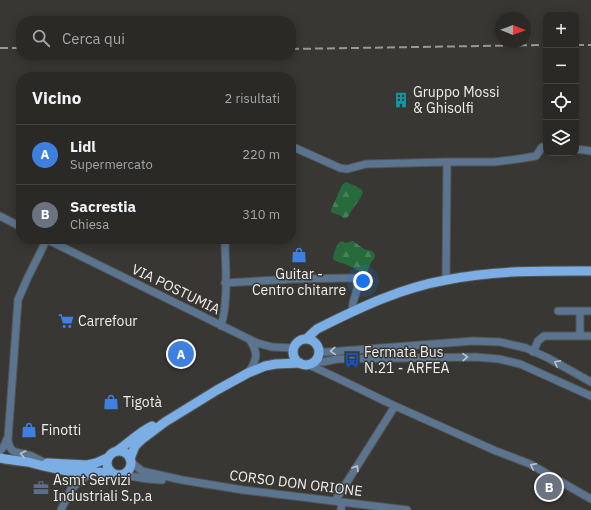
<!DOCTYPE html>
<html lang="it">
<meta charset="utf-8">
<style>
:root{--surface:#2a2926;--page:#363532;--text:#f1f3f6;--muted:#a5a6a7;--line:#464543;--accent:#d6ab8b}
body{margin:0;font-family:"IBM Plex Sans",sans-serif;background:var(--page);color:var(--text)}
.controls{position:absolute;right:12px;top:12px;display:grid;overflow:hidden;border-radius:8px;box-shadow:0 2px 10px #0003}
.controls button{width:36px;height:36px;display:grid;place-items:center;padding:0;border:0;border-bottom:1px solid var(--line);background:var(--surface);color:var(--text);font:20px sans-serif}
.compass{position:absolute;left:495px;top:12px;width:36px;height:36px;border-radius:50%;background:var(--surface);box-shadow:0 2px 10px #0003;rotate:91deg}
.you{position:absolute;left:363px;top:281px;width:14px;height:14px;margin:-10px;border:3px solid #fff;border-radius:50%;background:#1a73e8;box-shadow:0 0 0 6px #1a73e833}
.badge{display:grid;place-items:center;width:26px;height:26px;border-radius:50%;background:var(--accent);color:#fff;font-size:13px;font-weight:700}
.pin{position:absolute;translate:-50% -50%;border:2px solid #fff;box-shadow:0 1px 4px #0006}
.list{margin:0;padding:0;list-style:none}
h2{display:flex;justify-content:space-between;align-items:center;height:52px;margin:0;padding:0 16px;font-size:17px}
h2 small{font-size:13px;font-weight:400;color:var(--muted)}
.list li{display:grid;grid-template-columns:26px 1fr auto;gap:12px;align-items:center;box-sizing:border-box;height:60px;padding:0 16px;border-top:1px solid var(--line)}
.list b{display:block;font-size:15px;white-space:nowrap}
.list p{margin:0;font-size:13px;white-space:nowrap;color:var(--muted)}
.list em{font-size:13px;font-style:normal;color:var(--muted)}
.icon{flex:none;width:22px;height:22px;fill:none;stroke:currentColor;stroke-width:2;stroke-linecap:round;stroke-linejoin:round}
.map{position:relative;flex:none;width:591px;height:510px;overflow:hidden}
.search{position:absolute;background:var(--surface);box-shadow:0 2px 10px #0003;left:16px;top:16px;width:280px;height:44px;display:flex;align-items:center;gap:10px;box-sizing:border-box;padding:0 14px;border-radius:16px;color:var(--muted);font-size:15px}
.panel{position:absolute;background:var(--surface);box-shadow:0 2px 10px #0003;left:16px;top:72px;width:280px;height:172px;border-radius:16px}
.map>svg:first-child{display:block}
</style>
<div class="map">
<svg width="591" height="510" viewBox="0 0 591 510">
<defs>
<pattern id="forest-firs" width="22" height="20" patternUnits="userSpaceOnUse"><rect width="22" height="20" fill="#276b3d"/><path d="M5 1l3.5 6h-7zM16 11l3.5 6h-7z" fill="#478059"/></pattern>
</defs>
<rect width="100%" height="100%" fill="#383733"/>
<path fill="url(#forest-firs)" d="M346,182L361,189L363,192C360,201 352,208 348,217C343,220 343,217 339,215C335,213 334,214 331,212V210L342,185Z
M341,241L346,243L353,241L364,249L372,251L375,255L374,259L371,262L367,273L363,274C359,271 347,264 342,263C338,262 337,262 333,259C333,255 337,243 341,241Z"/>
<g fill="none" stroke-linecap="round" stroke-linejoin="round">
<defs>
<path id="minor" d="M291,146L340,168L347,169L366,164L447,162L446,280
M576,149L591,151
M447,162H494L518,159L536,156L542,147H546
M0,216L21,227
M50,241L257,343L272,347L294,348
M44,245L27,279L18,300L8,439C10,455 16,451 29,455C35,457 40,460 45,463
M225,283L294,279L349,278H354L357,281L358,286L353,303L352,311
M558,311H591
M221,326C229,299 225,267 225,239
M580,336V311
M319,349L323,352H328L473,341L500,342L526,348L548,358L591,382
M533,352L538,341L544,336H591
M314,362H323L337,359L475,357L499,359L520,364L591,396
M309,365L333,376L395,406L496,451L530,464L591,499
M248,373C257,360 259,354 250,340
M0,451L4,446L7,439
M131,462L142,471L182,480L243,490L407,510
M123,475L148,479L162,480
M335,501L395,406
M61,510L71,489L90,473
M341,510L342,502"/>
<path id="major" d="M306,339L317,329L321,327C361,307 401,288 446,280C494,270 542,271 591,271
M293 352a13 13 0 1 1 26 0a13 13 0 1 1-26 0Z
M107 463a12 12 0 1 1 24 0a12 12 0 1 1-24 0Z
M117,451C130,442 138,433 152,426
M0,458C9,460 19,461 28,462C43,466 58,470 74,472C86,474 98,471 111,473
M130,459L135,446L141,440L165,422L217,390L248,373L265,366L276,364L300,363
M47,463L87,465L96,463L107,458"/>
</defs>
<use href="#minor" stroke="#555451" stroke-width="9"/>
<use href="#major" stroke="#555451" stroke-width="11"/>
<use href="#minor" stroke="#5b748f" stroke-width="7"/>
<use href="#major" stroke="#7baee5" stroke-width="9"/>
<path stroke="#999895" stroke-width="2" stroke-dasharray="8 4" stroke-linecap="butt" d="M576,45H591
M0,48H21
M291,49L546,45"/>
</g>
<defs><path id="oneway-chevron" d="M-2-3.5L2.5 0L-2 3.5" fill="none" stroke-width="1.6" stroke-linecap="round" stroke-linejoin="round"/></defs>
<g stroke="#bcc4cc">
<use href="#oneway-chevron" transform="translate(333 351) rotate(176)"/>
<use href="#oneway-chevron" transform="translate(465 357) rotate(-1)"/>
<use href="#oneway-chevron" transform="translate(557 363) rotate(-151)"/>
<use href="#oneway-chevron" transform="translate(23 454) rotate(-167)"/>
<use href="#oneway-chevron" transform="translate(533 466) rotate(-153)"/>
<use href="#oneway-chevron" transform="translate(356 468) rotate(-58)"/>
</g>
<defs>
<symbol id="building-bare" viewBox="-9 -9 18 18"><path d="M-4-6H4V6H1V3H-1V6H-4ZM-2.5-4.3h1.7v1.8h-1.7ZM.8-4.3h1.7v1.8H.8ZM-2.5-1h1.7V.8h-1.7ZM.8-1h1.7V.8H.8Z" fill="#0f9aa8" stroke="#383733" stroke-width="2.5" paint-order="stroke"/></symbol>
<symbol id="shop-bare" viewBox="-9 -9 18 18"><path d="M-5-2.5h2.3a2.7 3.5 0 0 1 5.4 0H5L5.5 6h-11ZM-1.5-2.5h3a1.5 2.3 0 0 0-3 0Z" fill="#3f7fe0" stroke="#383733" stroke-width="2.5" paint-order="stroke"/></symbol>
<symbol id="supermarket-bare" viewBox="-9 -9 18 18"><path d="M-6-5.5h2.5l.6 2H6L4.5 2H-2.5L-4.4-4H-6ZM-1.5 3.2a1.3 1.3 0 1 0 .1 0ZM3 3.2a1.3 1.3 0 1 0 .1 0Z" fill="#3f7fe0" stroke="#383733" stroke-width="2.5" paint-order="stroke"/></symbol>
<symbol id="bus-bare" viewBox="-9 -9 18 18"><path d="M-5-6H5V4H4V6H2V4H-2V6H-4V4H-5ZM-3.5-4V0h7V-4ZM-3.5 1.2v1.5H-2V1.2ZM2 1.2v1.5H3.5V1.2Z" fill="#1a4fb4" stroke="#383733" stroke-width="2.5" paint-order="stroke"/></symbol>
<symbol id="office-bare" viewBox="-9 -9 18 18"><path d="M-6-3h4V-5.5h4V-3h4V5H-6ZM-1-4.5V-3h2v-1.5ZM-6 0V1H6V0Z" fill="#5c6f8a" stroke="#383733" stroke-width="2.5" paint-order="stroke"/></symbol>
</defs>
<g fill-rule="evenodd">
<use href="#building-bare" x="390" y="89" width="22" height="22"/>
<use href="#shop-bare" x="288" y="244" width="22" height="22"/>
<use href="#supermarket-bare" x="55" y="310" width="22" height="22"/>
<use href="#bus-bare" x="341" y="349" width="22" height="22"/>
<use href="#shop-bare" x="100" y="391" width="22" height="22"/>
<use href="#shop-bare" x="18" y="419" width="22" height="22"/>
<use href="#office-bare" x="30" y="477" width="22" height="22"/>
</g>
<g text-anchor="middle" stroke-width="3" stroke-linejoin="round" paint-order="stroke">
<g font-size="14" fill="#f0efed" stroke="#383733" text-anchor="start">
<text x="413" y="97">Gruppo Mossi<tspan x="413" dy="16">&amp; Ghisolfi</tspan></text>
<text x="299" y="279" text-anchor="middle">Guitar -<tspan x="299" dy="16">Centro chitarre</tspan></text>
<text x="78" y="326">Carrefour</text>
<text x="364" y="357">Fermata Bus<tspan x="364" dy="16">N.21 - ARFEA</tspan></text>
<text x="123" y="407">Tigotà</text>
<text x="41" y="435">Finotti</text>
<text x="53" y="485">Asmt Servizi<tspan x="53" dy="16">Industriali S.p.a</tspan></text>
</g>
<g font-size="14" fill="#f0efed" stroke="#383733">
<text transform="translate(176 289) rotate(26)" y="5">VIA POSTUMIA</text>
<text transform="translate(296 483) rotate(7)" y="5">CORSO DON ORIONE</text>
</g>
</g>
</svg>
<div class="controls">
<button>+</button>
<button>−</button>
<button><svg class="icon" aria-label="locate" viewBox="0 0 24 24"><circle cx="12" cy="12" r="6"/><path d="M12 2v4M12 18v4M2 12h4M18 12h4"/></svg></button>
<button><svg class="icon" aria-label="layers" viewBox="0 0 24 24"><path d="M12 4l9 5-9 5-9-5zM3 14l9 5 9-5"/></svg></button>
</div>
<svg class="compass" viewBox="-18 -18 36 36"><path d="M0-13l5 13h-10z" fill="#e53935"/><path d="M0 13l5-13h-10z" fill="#a5a6a7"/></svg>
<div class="you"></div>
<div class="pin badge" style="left:181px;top:354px;background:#3f7fe0">A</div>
<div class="pin badge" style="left:549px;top:487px;background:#6b7280">B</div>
<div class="search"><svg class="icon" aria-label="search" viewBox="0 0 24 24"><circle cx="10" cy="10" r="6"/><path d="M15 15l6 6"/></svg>Cerca qui</div>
<section class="panel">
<h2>Vicino<small>2 risultati</small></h2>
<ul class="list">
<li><span class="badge" style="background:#3f7fe0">A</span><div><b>Lidl</b><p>Supermercato</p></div><em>220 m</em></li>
<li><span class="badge" style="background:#6b7280">B</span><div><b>Sacrestia</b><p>Chiesa</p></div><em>310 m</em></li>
</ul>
</section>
</div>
